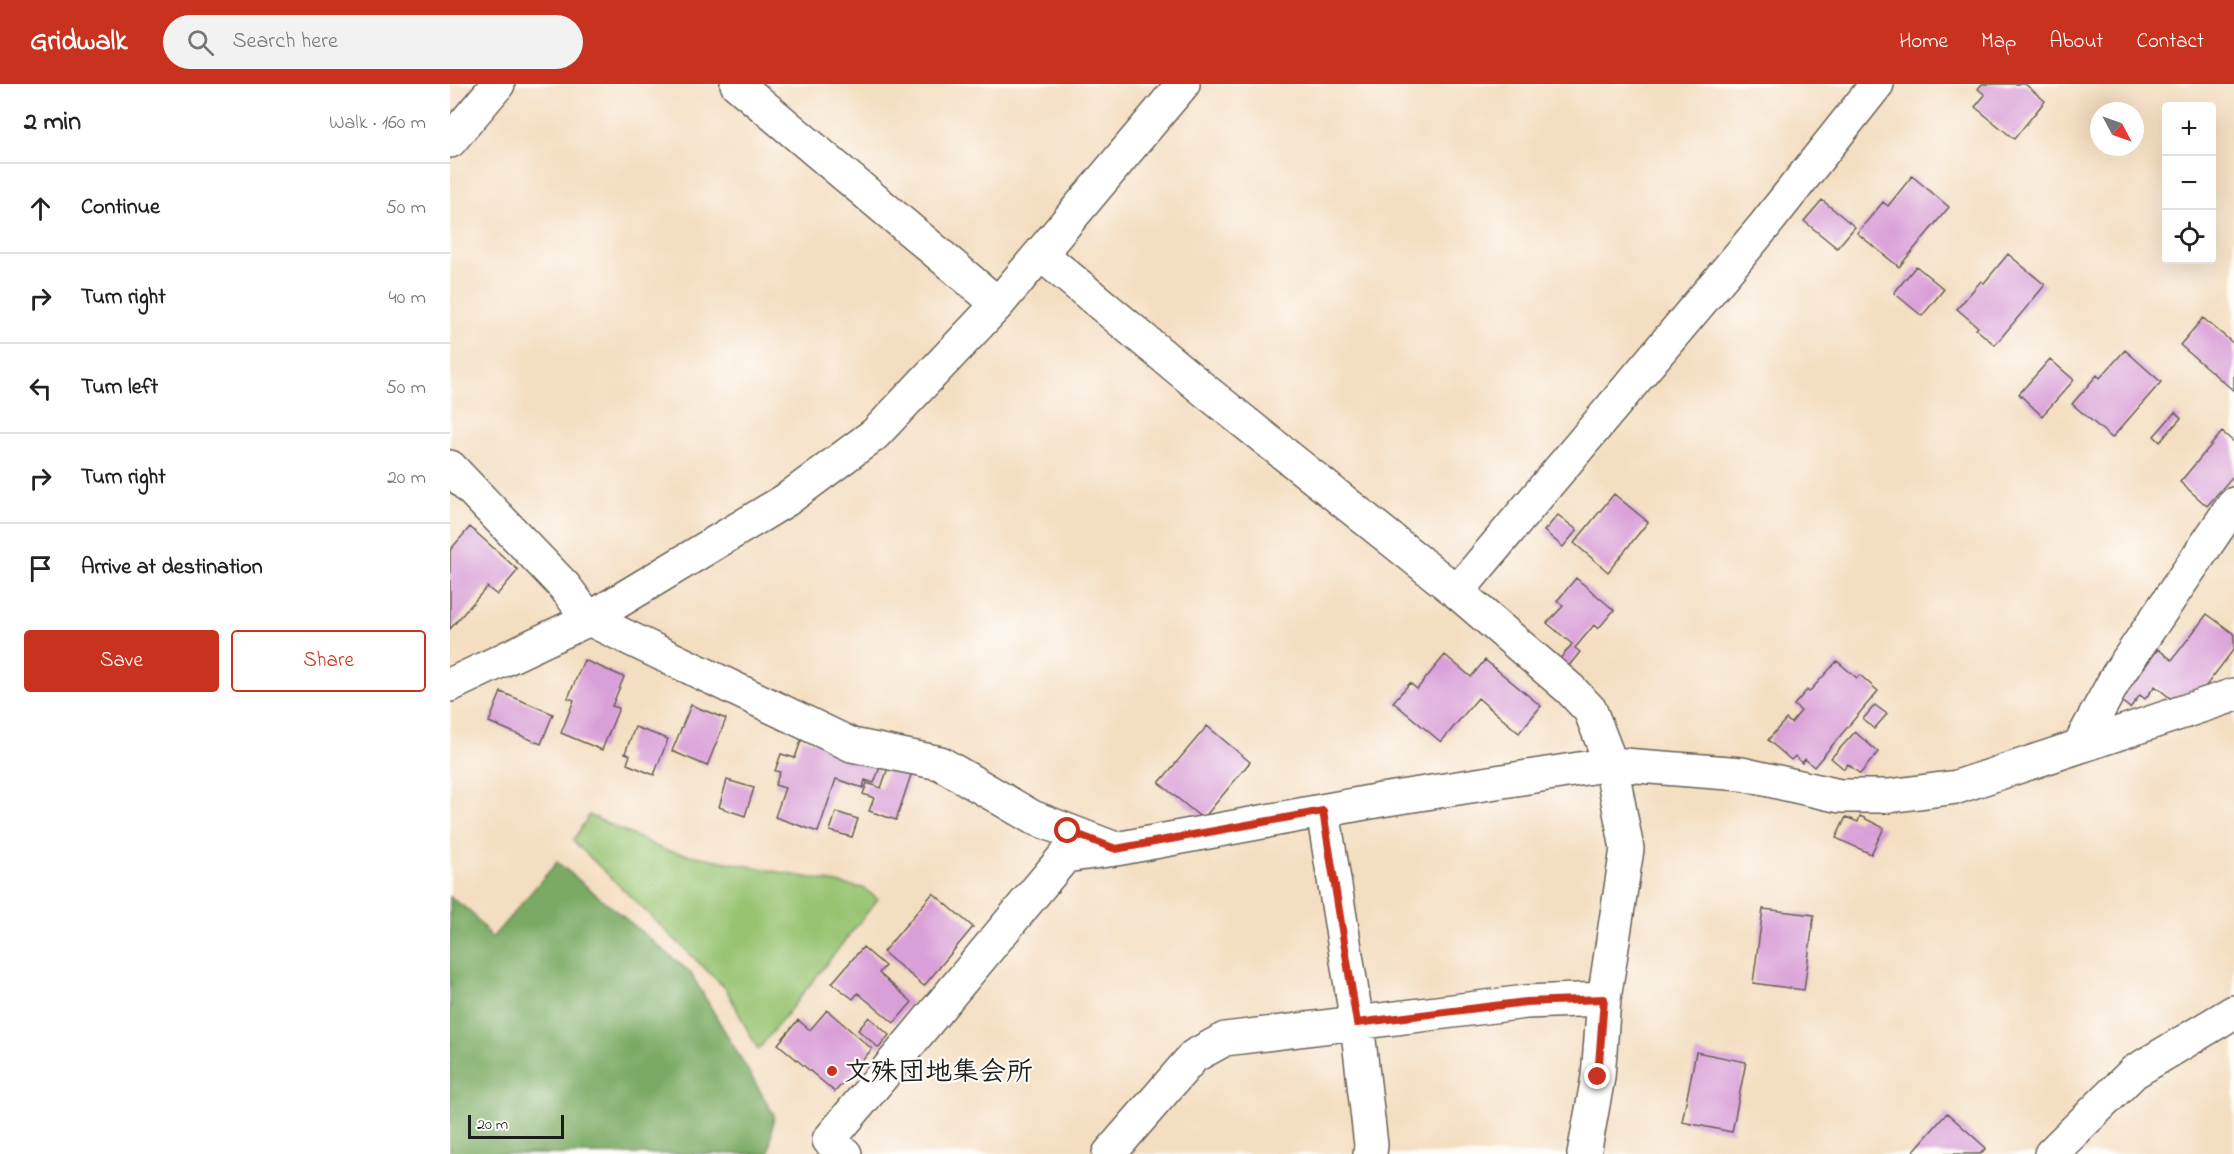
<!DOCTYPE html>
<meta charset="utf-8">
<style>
:root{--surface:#fff;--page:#f2f2f2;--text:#222;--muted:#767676;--line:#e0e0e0;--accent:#c8321e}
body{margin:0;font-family:"Indie Flower","Klee One",sans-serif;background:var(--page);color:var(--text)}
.controls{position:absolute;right:18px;top:18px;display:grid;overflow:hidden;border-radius:6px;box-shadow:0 6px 24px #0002}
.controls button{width:54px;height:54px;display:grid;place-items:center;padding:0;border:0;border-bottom:2px solid var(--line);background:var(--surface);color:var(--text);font:30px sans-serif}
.compass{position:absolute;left:1640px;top:18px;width:54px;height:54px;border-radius:50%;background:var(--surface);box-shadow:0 6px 24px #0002;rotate:131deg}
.scale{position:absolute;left:18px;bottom:15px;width:96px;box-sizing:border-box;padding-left:6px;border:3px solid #1c1c1c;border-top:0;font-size:16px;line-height:21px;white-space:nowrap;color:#1c1c1c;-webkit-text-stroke:4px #fdfcf7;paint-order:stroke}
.stop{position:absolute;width:18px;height:18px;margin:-14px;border:4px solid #c8321e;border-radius:50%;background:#fff}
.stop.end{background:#c8321e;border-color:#fff;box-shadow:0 2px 6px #0008}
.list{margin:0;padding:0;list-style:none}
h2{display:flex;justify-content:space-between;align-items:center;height:78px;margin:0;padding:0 24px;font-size:26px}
h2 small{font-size:20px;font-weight:400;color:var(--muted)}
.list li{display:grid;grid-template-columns:39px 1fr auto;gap:18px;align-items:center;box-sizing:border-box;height:90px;padding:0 24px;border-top:2px solid var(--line)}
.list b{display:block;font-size:22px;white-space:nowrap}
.list em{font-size:20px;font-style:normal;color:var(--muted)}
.actions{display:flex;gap:12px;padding:18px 24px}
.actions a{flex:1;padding:14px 0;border:2px solid var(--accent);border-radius:6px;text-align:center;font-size:21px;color:var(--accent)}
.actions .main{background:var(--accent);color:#fff}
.icon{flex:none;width:33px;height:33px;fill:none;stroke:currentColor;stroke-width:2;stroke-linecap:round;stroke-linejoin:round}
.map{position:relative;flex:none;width:1784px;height:1070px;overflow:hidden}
header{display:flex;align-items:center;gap:36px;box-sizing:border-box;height:84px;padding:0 30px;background:var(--accent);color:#fff}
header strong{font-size:28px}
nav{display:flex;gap:33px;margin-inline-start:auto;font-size:21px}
.search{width:420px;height:54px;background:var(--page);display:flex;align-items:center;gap:15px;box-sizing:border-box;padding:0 21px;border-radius:33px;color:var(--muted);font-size:22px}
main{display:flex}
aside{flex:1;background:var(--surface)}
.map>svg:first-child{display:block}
</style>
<header>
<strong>Gridwalk</strong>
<div class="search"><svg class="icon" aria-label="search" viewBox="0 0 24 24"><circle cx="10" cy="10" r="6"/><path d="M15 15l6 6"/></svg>Search here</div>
<nav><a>Home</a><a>Map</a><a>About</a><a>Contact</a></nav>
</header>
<main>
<aside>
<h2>2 min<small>Walk · 160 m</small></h2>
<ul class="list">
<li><svg class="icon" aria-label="ahead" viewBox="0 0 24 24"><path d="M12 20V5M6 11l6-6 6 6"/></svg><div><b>Continue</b></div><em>50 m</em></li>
<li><svg class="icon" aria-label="right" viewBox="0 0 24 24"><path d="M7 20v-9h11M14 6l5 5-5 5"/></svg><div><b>Turn right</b></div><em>40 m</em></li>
<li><svg class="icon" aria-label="left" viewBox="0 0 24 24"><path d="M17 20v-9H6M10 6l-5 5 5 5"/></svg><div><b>Turn left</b></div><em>50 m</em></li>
<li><svg class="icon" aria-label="right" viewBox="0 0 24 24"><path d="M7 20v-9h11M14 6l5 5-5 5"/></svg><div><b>Turn right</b></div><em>20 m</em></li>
<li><svg class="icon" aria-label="arrive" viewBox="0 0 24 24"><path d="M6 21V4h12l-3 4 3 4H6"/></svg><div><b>Arrive at destination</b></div></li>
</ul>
<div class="actions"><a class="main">Save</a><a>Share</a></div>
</aside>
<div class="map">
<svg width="1784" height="1070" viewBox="0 0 1784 1070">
<rect width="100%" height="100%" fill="#fdfcf7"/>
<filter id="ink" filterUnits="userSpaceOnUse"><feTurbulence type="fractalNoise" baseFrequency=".0167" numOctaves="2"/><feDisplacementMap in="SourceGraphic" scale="12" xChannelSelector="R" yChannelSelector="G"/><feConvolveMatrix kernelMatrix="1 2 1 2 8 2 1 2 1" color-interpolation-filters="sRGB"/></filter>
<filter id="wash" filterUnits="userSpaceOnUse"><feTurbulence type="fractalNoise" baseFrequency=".008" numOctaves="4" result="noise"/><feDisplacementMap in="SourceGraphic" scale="24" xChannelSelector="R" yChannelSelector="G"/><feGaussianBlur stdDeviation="1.35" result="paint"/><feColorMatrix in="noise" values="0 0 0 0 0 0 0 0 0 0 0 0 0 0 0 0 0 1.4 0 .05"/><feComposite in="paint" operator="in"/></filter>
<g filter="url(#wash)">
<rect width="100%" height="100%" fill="#f4dec1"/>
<path fill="#98c472" stroke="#5a7047" stroke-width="1.5" d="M139,731L214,766L413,804L428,815L308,966L276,905L123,757Z"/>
<path fill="#7aaa64" stroke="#4b6340" stroke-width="1.5" d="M107,778L240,888L324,1031L319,1070H0V813L21,828L42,854Z"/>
<g id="blocks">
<path fill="#d99fd8" d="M1532,0H1575L1595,17L1564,55L1525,23L1535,11L1528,5Z
M1462,92L1499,123L1449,183L1407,149L1433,118L1438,122Z
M1372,116L1405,143L1387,164L1354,137Z
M1558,170L1595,201L1545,261L1526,245L1528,243L1507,225L1531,197L1534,199Z
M1466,182L1494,205L1472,232L1444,209Z
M1753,234L1784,260V307L1730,261Z
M1675,266L1711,298L1662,354L1622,320L1647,291L1650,294Z
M1600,275L1624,296L1592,332L1569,310Z
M1725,328L1731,334L1710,358L1704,352Z
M1772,348L1784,358V391L1757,422L1730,398Z
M1164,410L1198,438L1158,488L1124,459Z
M1108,431L1127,446L1113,463L1094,447Z
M20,443L68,486L47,511L37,503L0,545V466Z
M1126,494L1164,526L1148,545L1144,541L1125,564L1130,568L1118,583L1110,575L1122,560L1097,539L1113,522L1107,517Z
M1757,530L1784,550V565L1752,607L1728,620L1705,602L1695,615L1690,611L1680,624L1670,616L1708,565L1722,576Z
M995,571L1021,593L1035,576L1091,622L1069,649L1028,614L991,658L943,618L960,599L967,605Z
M134,576L174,593L162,622L169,624L152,666L111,649L124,616L118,614Z
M1387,577L1407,594L1410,591L1428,607L1364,683L1355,675L1352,679L1345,672L1341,676L1318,656L1336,635L1341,639L1351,627L1344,621L1357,606L1359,608Z
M51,608L103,630L91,660L39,638Z
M241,621L276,635L257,682L222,667Z
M1425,621L1437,630L1424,645L1413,635Z
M757,642L800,678L753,735L709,699Z
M185,643L218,655L204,691L177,680L180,671L175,669Z
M1405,648L1428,668L1410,690L1398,680L1394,685L1381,674Z
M352,654L433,675L424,699L415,696L413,704L386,695L368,748L325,733L335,704L325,701L330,688L325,687L331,670L345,674Z
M440,678L463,685L446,736L419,727L424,714L413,710L417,699L431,704Z
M277,696L304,704L295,732L269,723Z
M386,728L408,735L402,753L380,747Z
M1410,732L1434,744L1421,770L1386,754L1396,733L1408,738Z
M483,809L523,843L474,902L433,868Z
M1313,825L1364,831L1354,906L1303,899Z
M413,863L435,882L429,889L462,918L444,939L408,909L403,915L382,899Z
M377,926L422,965L385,1008L328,960L348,936L360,946Z
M419,933L439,951L429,964L408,946Z
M1246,968L1296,978L1282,1048L1232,1038Z
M1497,1029L1536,1064L1530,1070H1461Z"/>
</g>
</g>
<g filter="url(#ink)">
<use href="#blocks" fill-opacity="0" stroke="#686056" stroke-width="1.5"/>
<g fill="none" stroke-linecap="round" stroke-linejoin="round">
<defs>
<path id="minor" d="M287,0L548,220
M0,57L48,0
M592,171L753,305L1007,508L1120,605L1140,626L1161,680L1177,765L1154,915L1148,993L1134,1070
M0,383L115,503L139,535L402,661L490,679L582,733L663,764
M1007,508L1315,141L1427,0
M0,601L139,535L336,416L425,350L548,220L733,0
M1629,662L1667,592L1784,420
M873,727L907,939L921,1061L920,1070
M395,1070L379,1056L615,772L666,765L931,716L1161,680L1292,690L1390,712H1439L1507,703L1784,611
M659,1070L744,972L775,955L1076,918L1154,915
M1601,1070L1684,988L1784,928"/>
</defs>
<use href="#minor" stroke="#686056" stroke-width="36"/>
<use href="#minor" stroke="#fff" stroke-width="33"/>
</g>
</g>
<g fill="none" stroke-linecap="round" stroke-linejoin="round" filter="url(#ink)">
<path stroke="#c8321e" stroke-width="8" d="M618,747L666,765L873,727L907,939L1076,918L1154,915L1148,993"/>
</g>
<circle fill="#c8321e" stroke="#fdfcf7" stroke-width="2" cx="382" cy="987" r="6"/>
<g text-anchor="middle" stroke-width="4.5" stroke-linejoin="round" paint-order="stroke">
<g font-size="27" font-weight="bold" fill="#1c1c1c" stroke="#fdfcf7" text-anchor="start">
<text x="394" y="996">文殊団地集会所</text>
</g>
</g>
</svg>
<div class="controls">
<button>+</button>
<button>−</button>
<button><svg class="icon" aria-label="locate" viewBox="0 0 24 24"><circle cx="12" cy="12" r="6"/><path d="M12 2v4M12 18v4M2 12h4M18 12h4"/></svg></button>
</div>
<svg class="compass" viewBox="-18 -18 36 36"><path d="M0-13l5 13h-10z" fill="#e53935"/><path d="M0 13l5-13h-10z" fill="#767676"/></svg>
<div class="scale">20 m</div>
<div class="stop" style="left:618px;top:747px"></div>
<div class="stop end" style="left:1148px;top:993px"></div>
</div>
</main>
